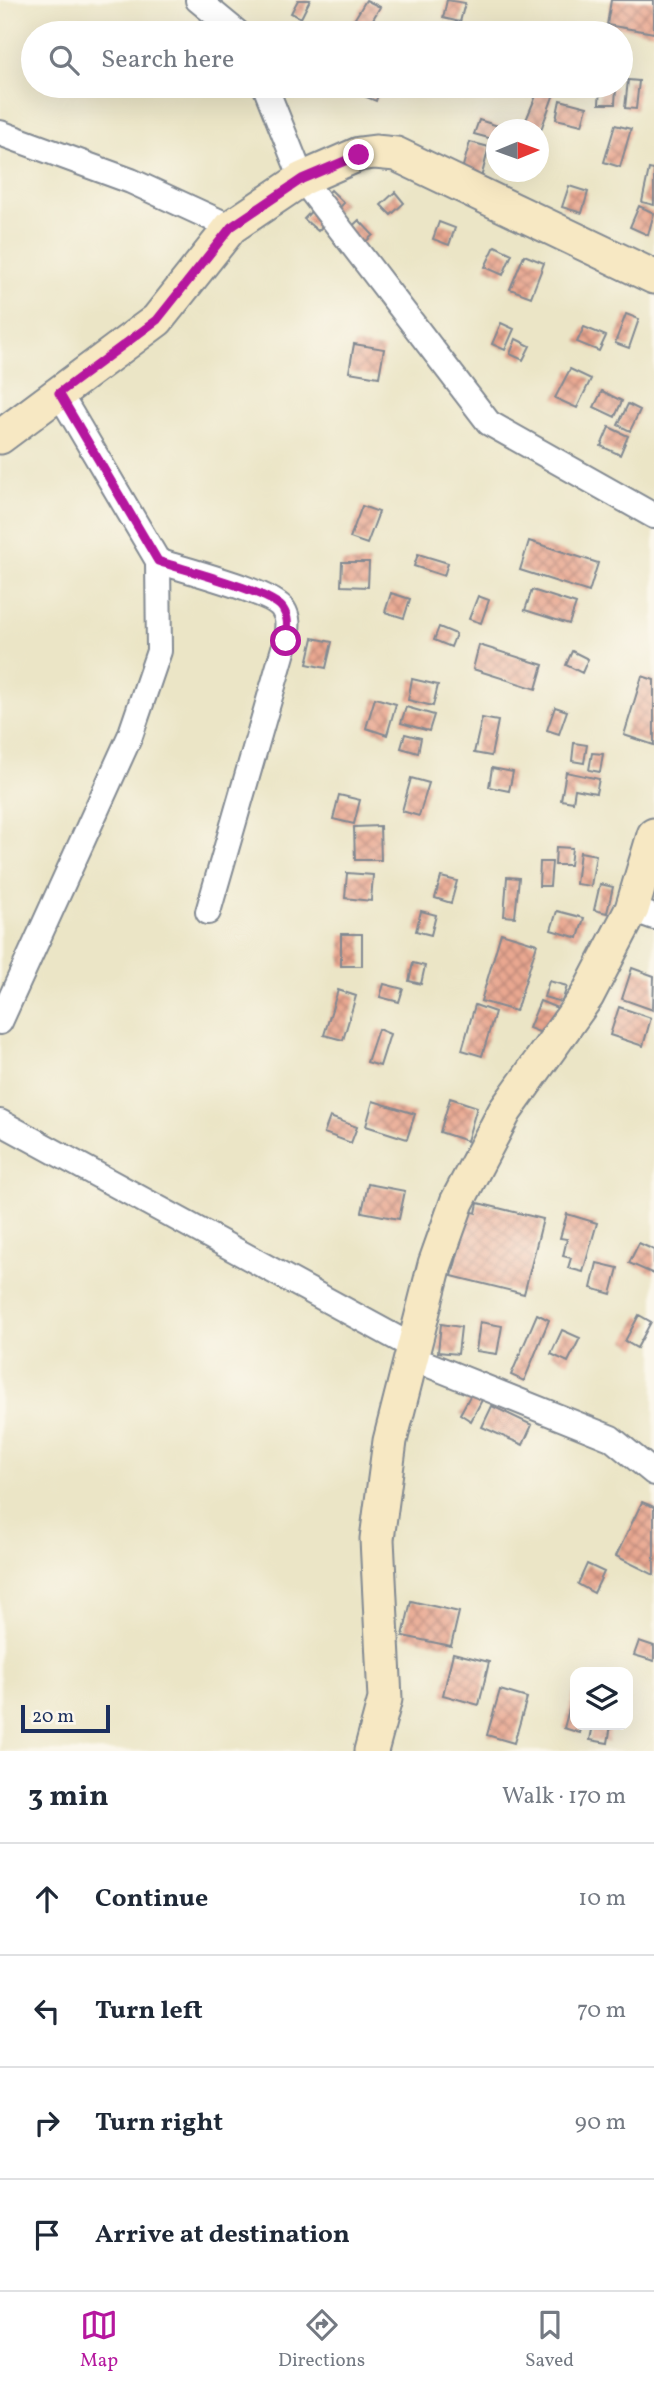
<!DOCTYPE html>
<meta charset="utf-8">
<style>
:root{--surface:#fff;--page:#f6f6f7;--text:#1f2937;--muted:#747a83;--line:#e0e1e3;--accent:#b5179e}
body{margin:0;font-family:Vollkorn,serif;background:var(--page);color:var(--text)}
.controls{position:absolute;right:21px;bottom:21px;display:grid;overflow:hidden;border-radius:14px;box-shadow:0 7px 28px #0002}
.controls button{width:63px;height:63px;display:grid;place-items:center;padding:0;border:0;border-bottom:2px solid var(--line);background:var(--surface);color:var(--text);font:35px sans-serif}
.compass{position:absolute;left:486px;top:119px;width:63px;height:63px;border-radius:50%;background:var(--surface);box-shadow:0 7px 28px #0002;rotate:89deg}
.scale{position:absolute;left:21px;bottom:18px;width:89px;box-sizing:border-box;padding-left:7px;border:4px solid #1b2f5e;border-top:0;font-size:19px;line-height:24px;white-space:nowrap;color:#1b2f5e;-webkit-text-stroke:5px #fbf7ec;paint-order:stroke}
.stop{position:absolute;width:21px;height:21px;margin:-16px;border:5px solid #b5179e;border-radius:50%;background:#fff}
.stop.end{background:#b5179e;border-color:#fff;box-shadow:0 2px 7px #0008}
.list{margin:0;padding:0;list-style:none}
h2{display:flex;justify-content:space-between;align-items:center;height:91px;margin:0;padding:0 28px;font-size:30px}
h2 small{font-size:23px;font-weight:400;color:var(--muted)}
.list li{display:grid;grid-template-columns:46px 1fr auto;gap:21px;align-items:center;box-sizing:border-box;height:112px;padding:0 28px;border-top:2px solid var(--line)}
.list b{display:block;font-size:26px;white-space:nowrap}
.list em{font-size:23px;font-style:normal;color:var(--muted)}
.icon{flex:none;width:38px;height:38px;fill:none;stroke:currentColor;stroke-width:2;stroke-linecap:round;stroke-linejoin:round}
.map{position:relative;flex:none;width:654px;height:1751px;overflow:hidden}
.search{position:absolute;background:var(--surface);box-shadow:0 7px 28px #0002;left:21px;right:21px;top:21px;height:77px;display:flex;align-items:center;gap:18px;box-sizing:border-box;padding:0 24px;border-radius:38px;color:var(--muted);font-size:26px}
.sheet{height:539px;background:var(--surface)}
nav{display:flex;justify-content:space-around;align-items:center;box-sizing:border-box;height:98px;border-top:2px solid var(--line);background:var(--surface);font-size:19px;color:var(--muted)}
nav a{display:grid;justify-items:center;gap:4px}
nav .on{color:var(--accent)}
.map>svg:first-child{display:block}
</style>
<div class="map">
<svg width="654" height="1751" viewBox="0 0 654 1751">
<defs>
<pattern id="building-cross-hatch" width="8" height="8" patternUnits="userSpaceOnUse" patternTransform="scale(1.75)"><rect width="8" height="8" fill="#e9a790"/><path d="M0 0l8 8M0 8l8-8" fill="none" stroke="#bc8879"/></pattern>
</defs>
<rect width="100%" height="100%" fill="#fbf7ec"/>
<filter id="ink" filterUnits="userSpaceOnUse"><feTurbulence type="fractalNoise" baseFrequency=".0143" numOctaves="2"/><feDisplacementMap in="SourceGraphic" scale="14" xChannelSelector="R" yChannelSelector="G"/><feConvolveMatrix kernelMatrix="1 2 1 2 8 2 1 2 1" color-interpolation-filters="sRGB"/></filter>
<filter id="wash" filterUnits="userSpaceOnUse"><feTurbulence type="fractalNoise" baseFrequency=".00686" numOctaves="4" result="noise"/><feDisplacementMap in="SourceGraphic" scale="28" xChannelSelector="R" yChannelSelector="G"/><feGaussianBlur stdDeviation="1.57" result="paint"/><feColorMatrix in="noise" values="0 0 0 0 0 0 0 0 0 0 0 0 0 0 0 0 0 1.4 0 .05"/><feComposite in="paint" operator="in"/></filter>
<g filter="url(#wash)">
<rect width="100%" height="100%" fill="#ebe5c6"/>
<g id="blocks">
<path fill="url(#building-cross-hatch)" d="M298,0H310L301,18L291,13Z
M366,0L380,7L365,33H354L348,30Z
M447,0L465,3L460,22L443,18Z
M611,0H654V33L607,25Z
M628,80L639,81L636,109L625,108Z
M340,86H381L376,101Z
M540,86L555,91L539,135L538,130L524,125Z
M600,87L616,88L615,104H599Z
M560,100L587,107L582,125L556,119Z
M479,120L508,129V130H496V140L474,134Z
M615,125L631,129L620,167L604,162Z
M470,142L489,147L481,178L461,173Z
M649,169L654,170V205L642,202Z
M569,186L588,192L582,213L562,207Z
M331,190L344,203L318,231L304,219Z
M395,192L404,203L391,215L381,205Z
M639,206L654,213L648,235L630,227Z
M359,220L373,235L361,246L347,231Z
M439,222L455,228L449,245L433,239Z
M495,246L512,254L503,275L485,267Z
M524,255L544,263L531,297L510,289Z
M626,314L639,319L629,348L615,343Z
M501,323L514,329L505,350L492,344Z
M584,327L606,336L599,351L577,342Z
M516,339L530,346L523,360L510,354Z
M354,344L384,349L379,377L349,372Z
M570,369L591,379L577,408L555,398Z
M602,391L622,401L615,417L594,407Z
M628,404L640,410L630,431L618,425Z
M609,427L628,436L620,455L601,446Z
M362,506L379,512L367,544L350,538Z
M529,541L598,563L589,592L520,570Z
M418,554L448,563L444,576L414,566Z
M342,562H369L368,587L341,586Z
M532,590L576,604L569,624L525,610Z
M391,593L410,599L404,618L385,612Z
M478,596L489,600L481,623L469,619Z
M439,627L456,634L451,647L434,640Z
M313,638L332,642L326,668L307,664Z
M479,645L543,665L536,689L473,669Z
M572,651L588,659L582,673L566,665Z
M642,676L654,680V745L624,735Z
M412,679L438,685L433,706L408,700Z
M375,698L396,704L387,735L366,728Z
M406,707L434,715L429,731L401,723Z
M555,707L567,711L559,734L547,730Z
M482,718L498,721L491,756L474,753Z
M405,734L421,738L418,753L401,748Z
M574,743L587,745L584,763L572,761Z
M592,753L603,754L600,772L589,770Z
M492,768L513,772L509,791L489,787Z
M566,772L599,779L596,793L575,789L573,802L561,800Z
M411,778L429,783L419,816L402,811Z
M339,795L360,800L354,824L333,819Z
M380,826L381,860H355L354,827Z
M556,847L572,848L570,865H555Z
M580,852L596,855L591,886L576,884Z
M540,862H552L550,886H539Z
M347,873L373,875L371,901L345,898Z
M441,877L457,881L451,903L435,898Z
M507,877L519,878L515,917L504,916Z
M600,884L613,887L607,913L594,910Z
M421,911L436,915L431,935L416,931Z
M557,911L584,918L578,938L551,930Z
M501,933L537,944L516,1011L481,1001Z
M341,934H362V966H341Z
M413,963L425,966L421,984L409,981Z
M632,968L654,976L653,1010L622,999Z
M549,981L567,986L562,1002L544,997Z
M384,984L403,989L399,1002L380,997Z
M338,990L356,996L343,1040L324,1035Z
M540,1001L565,1011L554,1038L529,1028Z
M475,1005L495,1012L482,1056L462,1050Z
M619,1007L651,1018L643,1046L610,1035Z
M378,1029L390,1034L380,1066L367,1062Z
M450,1098L477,1107L467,1141L440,1132Z
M373,1101L415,1114L407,1139L366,1126Z
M330,1117L357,1127L351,1143L324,1133Z
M368,1184L405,1191L399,1219L362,1212Z
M478,1203L543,1219L524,1294L452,1276L469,1211L476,1213Z
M567,1214L597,1223L583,1272L568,1268L571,1258L563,1256L567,1239L560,1238Z
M639,1243L654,1250V1274L629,1263Z
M597,1263L618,1268L611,1294L591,1288Z
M537,1314L549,1320L524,1381L511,1375Z
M639,1315L651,1322L637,1348L625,1341Z
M480,1322L502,1326L497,1354L476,1351Z
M441,1324L461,1327L458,1354L438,1352Z
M562,1330L580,1338L568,1362L551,1354Z
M471,1394L482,1400L471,1421L460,1414Z
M492,1406L532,1425L523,1445L482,1427Z
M642,1502L654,1507V1575L616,1556Z
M587,1564L604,1572L594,1593L578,1584Z
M411,1601L459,1612L451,1646L403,1636Z
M639,1641L654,1646V1661L634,1655Z
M453,1653L489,1662L479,1705L443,1695Z
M575,1687V1725H582L580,1733L564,1728Z
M500,1690L527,1698L514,1743L487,1735Z
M593,1725H611L608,1743L590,1740Z"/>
</g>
</g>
<g filter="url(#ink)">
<use href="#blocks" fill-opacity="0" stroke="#838a92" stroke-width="2"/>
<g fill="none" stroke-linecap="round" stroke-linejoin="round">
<defs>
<path id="street" d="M198,0L238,33
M265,86L302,179L489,423L654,516
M0,133L131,181L231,227
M158,561C181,569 273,592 283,609C290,620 287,629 286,641L208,912
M632,909L654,917
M0,1022L130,736L159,651L158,561L59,393
M0,1122L415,1348
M412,1358L611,1438L654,1473"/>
<path id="secondary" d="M0,437L157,320L231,227L302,179L359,154L375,152L396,154L654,277
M371,1751L385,1699L377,1539L390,1441L435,1264L457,1202L505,1111L587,996L632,909L654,835"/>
</defs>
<use href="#street" stroke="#838a92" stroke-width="28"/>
<use href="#secondary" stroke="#838a92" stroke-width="37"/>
<use href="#street" stroke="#fff" stroke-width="24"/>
<use href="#secondary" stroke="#f7e8c3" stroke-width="33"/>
</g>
</g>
<g fill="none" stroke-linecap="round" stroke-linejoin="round" filter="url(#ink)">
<path stroke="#b5179e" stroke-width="9" d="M286,641C287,629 290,620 283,609C273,592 181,569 158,561L59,393L157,320L231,227L302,179L359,155"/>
</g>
</svg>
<div class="controls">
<button><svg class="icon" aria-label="layers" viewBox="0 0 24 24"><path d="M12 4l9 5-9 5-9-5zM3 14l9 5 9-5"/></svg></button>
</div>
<svg class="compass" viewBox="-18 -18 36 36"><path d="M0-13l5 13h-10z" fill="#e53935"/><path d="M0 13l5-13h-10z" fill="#747a83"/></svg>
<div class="scale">20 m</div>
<div class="stop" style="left:286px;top:641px"></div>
<div class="stop end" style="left:359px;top:155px"></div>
<div class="search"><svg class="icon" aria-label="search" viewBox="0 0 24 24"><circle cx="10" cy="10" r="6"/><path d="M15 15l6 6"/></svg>Search here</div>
</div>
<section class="sheet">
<h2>3 min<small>Walk · 170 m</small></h2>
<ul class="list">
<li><svg class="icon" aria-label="ahead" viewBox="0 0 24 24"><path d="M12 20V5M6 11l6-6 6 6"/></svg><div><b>Continue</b></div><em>10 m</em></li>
<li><svg class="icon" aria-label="left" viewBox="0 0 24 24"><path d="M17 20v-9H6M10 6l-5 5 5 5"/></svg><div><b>Turn left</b></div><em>70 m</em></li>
<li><svg class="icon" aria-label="right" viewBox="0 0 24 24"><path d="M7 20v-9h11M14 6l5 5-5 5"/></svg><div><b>Turn right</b></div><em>90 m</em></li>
<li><svg class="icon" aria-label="arrive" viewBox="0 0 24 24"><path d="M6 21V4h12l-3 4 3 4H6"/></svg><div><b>Arrive at destination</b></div></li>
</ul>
</section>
<nav>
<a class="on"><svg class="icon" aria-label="map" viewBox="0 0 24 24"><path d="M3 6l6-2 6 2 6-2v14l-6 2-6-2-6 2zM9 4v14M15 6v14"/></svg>Map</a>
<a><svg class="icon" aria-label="directions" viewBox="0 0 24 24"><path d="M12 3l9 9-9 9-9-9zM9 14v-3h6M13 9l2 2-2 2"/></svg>Directions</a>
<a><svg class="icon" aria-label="saved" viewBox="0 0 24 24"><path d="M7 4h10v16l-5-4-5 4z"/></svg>Saved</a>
</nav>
